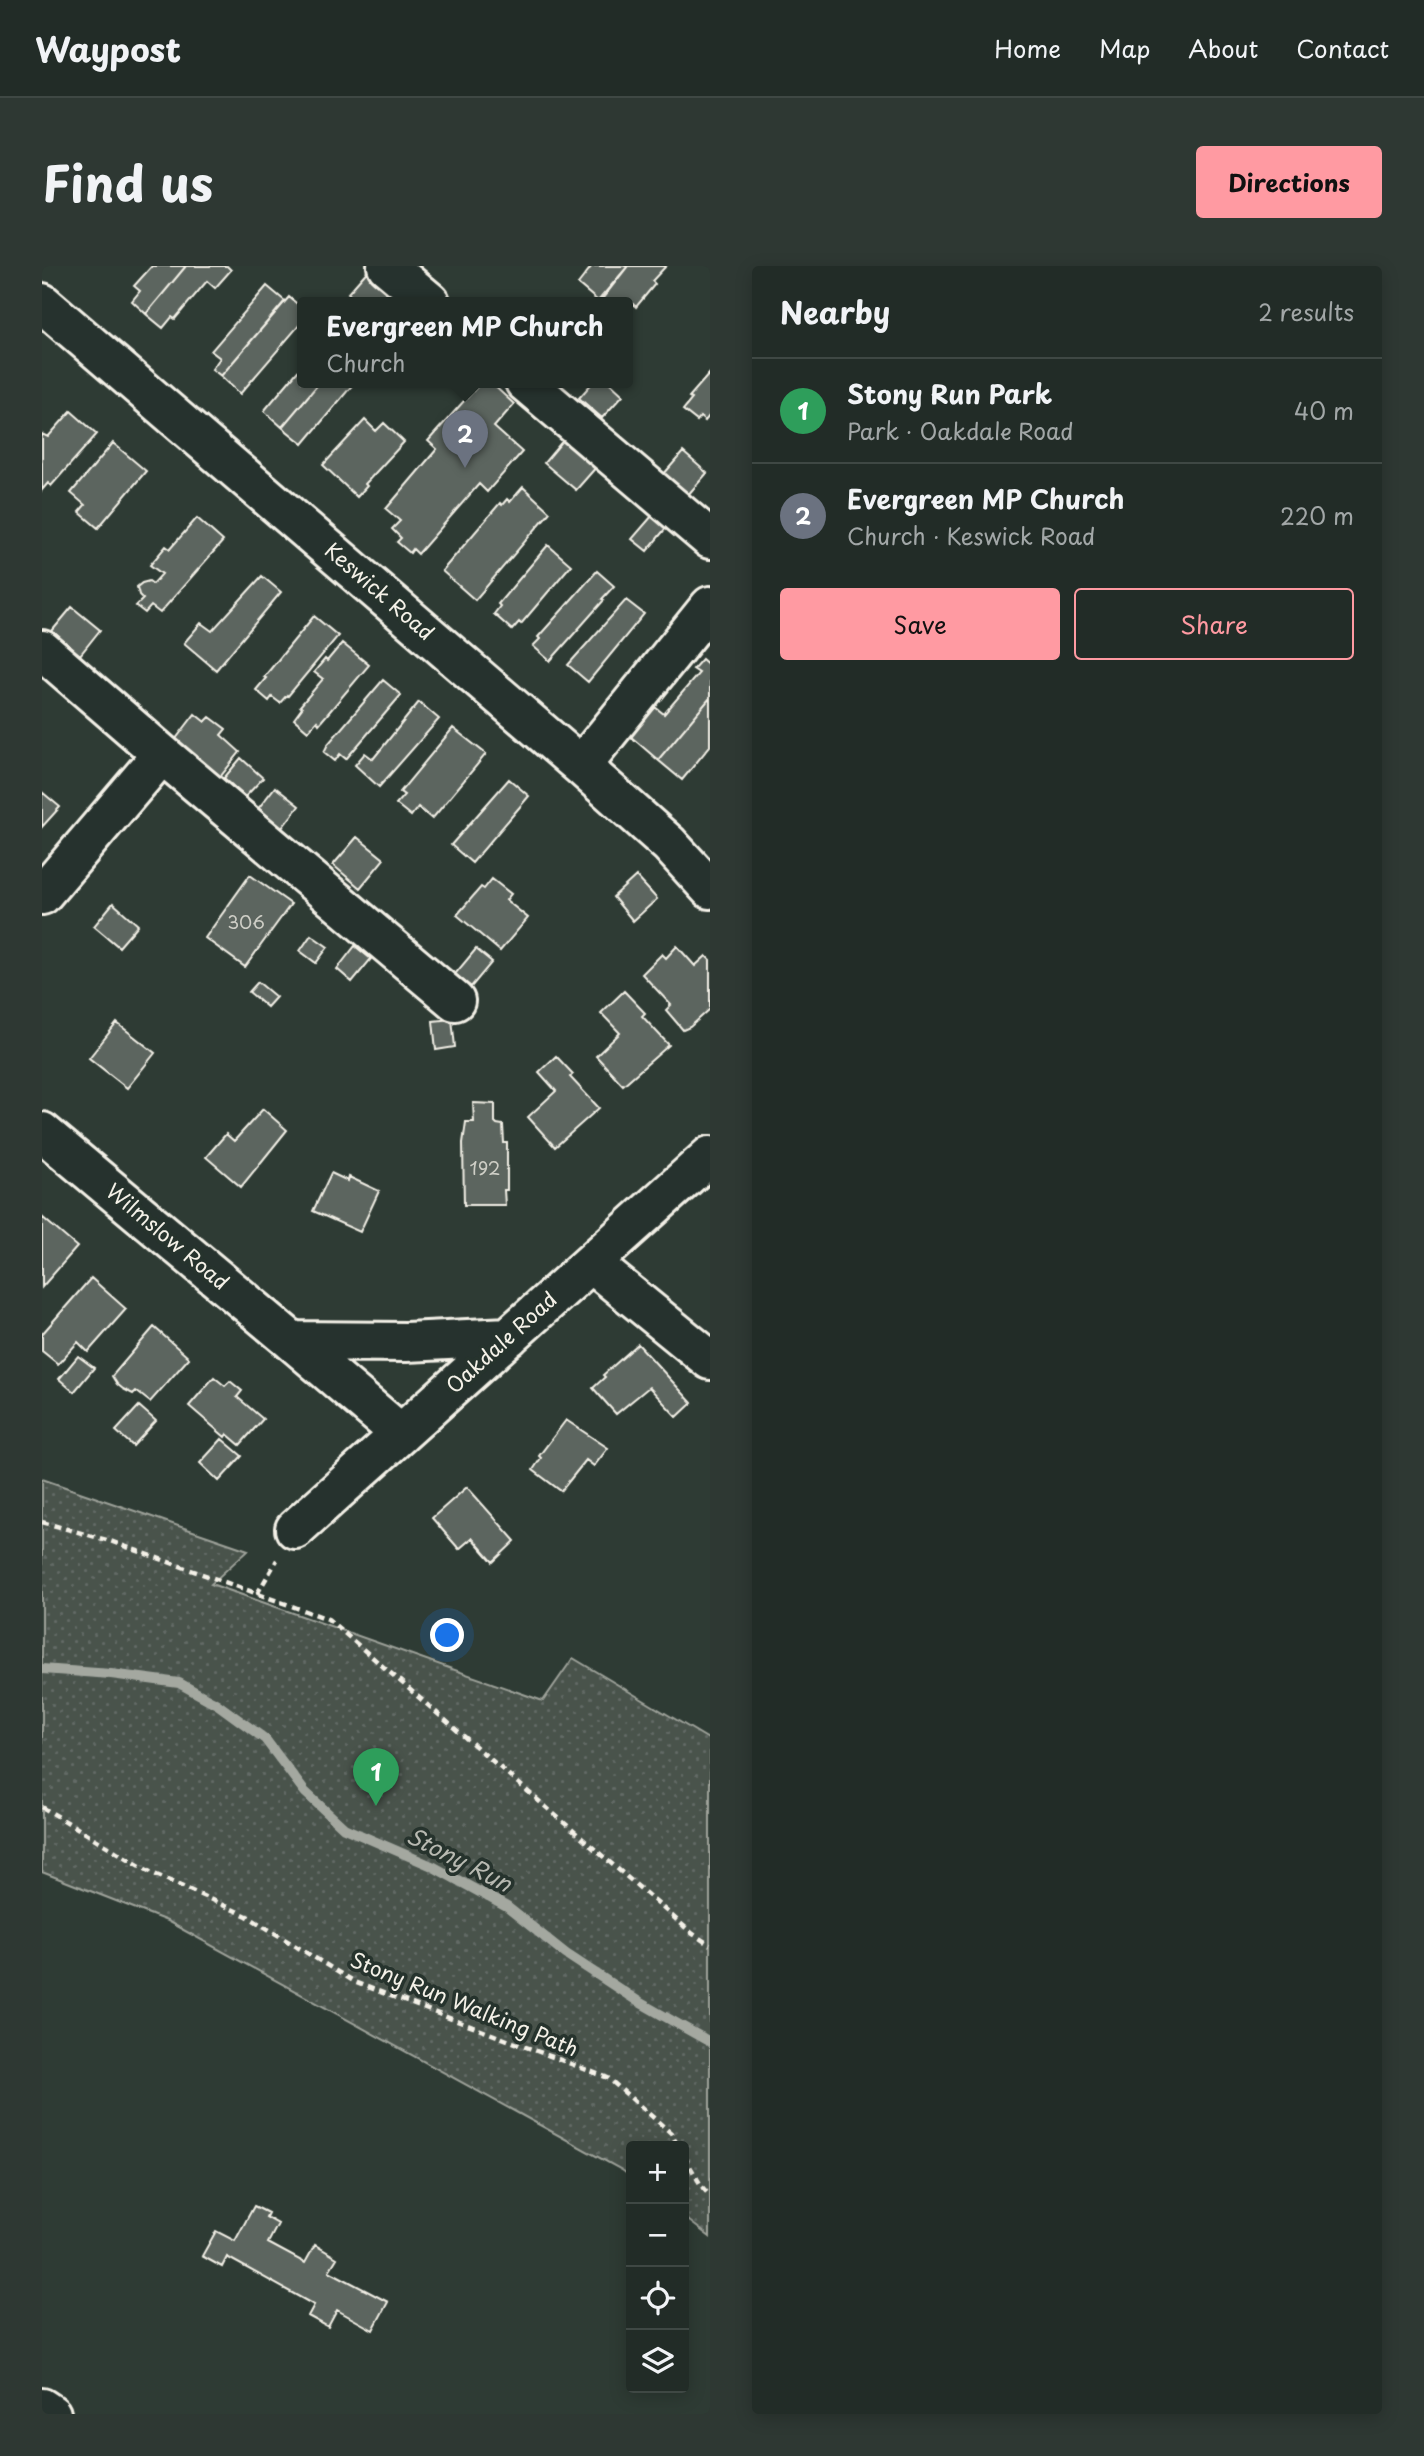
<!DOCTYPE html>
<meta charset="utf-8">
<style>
:root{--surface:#222c27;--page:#2e3833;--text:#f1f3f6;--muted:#a2a7a7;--line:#3f4844;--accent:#ff9aa2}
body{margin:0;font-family:"Playpen Sans",sans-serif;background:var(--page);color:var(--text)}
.controls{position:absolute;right:21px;bottom:21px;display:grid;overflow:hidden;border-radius:7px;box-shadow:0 4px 18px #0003}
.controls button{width:63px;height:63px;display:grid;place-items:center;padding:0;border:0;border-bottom:2px solid var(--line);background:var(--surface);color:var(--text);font:35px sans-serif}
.you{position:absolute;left:406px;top:1370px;width:24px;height:24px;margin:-18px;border:5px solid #fff;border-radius:50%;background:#1a73e8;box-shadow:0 0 0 10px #1a73e833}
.badge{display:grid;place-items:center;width:46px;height:46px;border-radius:50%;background:var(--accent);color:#fff;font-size:23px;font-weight:700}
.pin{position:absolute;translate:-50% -58px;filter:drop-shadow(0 2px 4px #0008)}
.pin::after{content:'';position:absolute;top:37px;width:24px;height:21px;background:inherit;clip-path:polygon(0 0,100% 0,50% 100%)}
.popup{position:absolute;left:255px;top:31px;width:336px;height:91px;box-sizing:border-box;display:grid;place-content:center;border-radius:7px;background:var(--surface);filter:drop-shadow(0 2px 5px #0005);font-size:23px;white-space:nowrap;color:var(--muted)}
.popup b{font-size:26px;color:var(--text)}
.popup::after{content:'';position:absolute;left:50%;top:100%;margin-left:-14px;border:14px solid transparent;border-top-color:var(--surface)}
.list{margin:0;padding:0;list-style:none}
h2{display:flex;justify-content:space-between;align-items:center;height:91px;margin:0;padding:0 28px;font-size:30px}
h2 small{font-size:23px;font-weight:400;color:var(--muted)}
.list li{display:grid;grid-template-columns:46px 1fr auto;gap:21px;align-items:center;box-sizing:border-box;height:105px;padding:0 28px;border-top:2px solid var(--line)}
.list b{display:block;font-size:26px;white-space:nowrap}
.list p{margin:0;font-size:23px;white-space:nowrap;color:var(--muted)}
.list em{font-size:23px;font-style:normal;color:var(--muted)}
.actions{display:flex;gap:14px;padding:21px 28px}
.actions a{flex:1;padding:16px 0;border:2px solid var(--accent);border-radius:7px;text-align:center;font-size:24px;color:var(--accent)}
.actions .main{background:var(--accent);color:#111}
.icon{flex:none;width:38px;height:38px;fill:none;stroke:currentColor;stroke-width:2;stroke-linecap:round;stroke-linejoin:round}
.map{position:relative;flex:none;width:668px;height:2148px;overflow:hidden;border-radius:7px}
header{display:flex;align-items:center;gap:42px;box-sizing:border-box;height:98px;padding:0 35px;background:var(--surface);border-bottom:2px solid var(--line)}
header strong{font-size:33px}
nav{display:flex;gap:38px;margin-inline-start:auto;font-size:24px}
.intro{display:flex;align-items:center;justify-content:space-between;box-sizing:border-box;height:168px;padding:0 42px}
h1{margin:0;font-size:49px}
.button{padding:18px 32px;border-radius:7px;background:var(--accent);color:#111;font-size:24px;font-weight:700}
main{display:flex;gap:42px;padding:0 42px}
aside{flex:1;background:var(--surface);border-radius:7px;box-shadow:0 4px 18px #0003}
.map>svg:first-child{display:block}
</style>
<header>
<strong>Waypost</strong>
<nav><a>Home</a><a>Map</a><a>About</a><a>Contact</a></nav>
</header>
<div class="intro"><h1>Find us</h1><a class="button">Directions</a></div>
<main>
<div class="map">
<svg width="668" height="2148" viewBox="0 0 668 2148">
<defs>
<pattern id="grass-dots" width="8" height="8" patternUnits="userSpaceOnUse" patternTransform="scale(1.75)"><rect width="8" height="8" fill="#48524c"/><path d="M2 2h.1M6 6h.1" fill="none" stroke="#636b66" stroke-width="1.8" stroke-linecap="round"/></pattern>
</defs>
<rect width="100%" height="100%" fill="#2e3b34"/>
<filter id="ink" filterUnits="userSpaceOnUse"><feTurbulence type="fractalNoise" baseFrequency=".0143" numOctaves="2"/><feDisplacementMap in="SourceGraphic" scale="14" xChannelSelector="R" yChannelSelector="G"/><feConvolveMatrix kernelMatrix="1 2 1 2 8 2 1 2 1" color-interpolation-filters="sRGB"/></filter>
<g filter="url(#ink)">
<path fill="url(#grass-dots)" stroke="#9ea29a" stroke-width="2" d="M0,1213L206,1284L169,1318L501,1435L531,1392L668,1474V1971L642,1951V1880H589V1911L580,1904L125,1655L0,1606Z"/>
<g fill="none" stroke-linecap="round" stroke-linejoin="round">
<path stroke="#a4a8a0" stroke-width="10" d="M0,1403L69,1408L137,1417L175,1438L223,1473L263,1526L302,1562L390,1600L465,1641L524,1688L597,1736L668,1776"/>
</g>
<path fill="#5c655e" stroke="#f4f1e8" stroke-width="2" d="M110,0H144L104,48L90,35L98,25L92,20Z
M144,0H185L189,4L173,22L165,15L133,53L130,51L121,62L104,48Z
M550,0H586L556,35L536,18Z
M586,0H624L610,15L613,18L594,41L591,38L586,44V36H558Z
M328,2L350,22L338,36H316L306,27Z
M225,20L243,35L179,110L170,103L178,92L169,85Z
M247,31L260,42V56L198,128L179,110Z
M260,100V116H278L240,161L222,145Z
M668,107V149L663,155L658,151L655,155L641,144L650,133L647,131Z
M278,116H313L261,178L240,161Z
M439,116H448L472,138L452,161L480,186L445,226L437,218L376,288L371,283L368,287L355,276L359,272L350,263L358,255L344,243L395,183L386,175Z
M551,116H567L581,129L560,152L537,132Z
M29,145L55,168L9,220L6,217L0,224V168L6,171Z
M323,154L334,165L342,157L362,176L323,218L325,220L315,231L281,199Z
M523,172L556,199L534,224L502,197Z
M71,177L104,205L56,262L37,246L43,239L29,227Z
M641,186L665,207L645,230L621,209Z
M481,221L508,246L433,334L400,305L458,237L460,239L465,233L468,236Z
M610,250L624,262L605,285L590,273Z
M155,252L181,275L118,347L109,340L103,347L94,340L101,333L97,329L95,321L100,317L107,315L111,318L120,308L108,299L124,280L128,283Z
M506,279L529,299L479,358L477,356L470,364L452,348L458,340L456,338Z
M555,305L572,320L560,333L562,334L508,395L491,380L498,373L496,371Z
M220,310L239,326L174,404L142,377L159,357L170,365Z
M584,334L602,348L546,416L526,399Z
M30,341L58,364L38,389L10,365Z
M272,350L296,370L246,430L245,429L238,437L230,431L227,435L214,424L224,412L222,411Z
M300,377L327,399L277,458L275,455L266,465L252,453L260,442L258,440L281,413L272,406L283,393L285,395Z
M660,393L668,400V432L616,494L588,470L613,441L622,448L657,407L651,403Z
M341,414L359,429L304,493L298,488L293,495L282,486L286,478Z
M668,432V480L640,514L616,494Z
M377,436L397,453L337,521L313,499L323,487L331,493Z
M153,448L163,456L168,451L184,463L179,469L198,486L178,511L133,474Z
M411,462L444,488L390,553L376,541L369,550L354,538L362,529L358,526Z
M199,492L221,512L203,531L182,512Z
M467,513L487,530L430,597L409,579Z
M233,521L257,540L236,567L212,548Z
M0,526L18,541L0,561Z
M315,571L342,593L318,622L291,599Z
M208,609L249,638L203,701L163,672Z
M594,610L615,633L591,655L571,631Z
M450,613L469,628L464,634L486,652L458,685L415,649L439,621L442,623Z
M71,637L96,659L77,681L52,660Z
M269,669L286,681L274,697L258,685Z
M313,680L329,693L310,716L295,703Z
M635,680L653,700L664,690L668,694V743L648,761L641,764L624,744L629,739L600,708L620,688L624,692Z
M434,683L450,696L429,721L413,708Z
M216,716L234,731L225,741L207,726Z
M582,725L603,747L600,750L627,779L581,819L554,790L578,767L559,747Z
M410,753L413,781L394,784L391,755Z
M75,757L113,787L85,822L47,792Z
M514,790L531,808L528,811L557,842L513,881L486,851L514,825L497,806Z
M431,837L453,838V856L455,858L461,859L462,877H465V924H462L463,939H422L421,877L424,856H432Z
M221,843L245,864L199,921L164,891L184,868L192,875Z
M289,907L306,915L307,911L337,925L318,966L271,945Z
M0,951L35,981L0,1021Z
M49,1012L84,1043L46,1086L36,1076L16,1098L0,1085V1068Z
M112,1061L147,1092L108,1136L94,1125L91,1128L81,1123L75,1118L70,1110Z
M596,1078L650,1137L635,1151L607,1121L574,1148L551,1122L563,1111L561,1109Z
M36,1090L52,1102L32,1126L17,1113Z
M172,1111L183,1120L188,1115L200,1125L195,1131L221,1153L198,1179L185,1168L183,1171L147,1140Z
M97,1140L114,1155L91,1180L74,1165Z
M524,1154L566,1182L552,1200L544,1194L519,1225L491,1204L499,1192L497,1190Z
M180,1173L200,1190L177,1215L158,1197Z
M425,1221L473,1275L451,1296L430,1272L417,1283L390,1252Z
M212,1940L226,1947L224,1951L236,1958L226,1977L263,1997L273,1979L295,1992L287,2005L346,2036L331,2064L295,2044L286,2061L266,2050L272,2039L185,1991L180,2001L160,1990L174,1965L193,1975Z"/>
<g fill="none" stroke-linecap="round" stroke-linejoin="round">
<defs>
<path id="minor" d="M345,0L388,36
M0,37L539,500L627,578L668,623
M483,116L668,273
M0,384L120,488L413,735
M539,500L668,340
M0,629L120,488
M0,866L250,1075L364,1076L467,1071
M549,997L668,1094
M250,1075L359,1168
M253,1263L668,890
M0,2142L9,2148"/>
</defs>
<use href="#minor" stroke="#f4f1e8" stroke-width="44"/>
<path stroke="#f4f1e8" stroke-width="4.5" stroke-dasharray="7 5" stroke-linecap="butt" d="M0,1256L68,1275L286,1353L651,1668L668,1679
M215,1328L235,1294
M0,1541L110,1607L205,1650L312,1716L566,1812L629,1867L636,1880
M642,1890L660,1921L668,1930"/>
<use href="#minor" stroke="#26332d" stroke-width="38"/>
</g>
</g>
<g text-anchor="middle" stroke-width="7" stroke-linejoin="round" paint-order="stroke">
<g font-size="18" fill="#cecec6">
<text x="204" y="663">306</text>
<text x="443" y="909">192</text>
</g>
<g font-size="21" fill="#f4f1e8" stroke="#26332d">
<text transform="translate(337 326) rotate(41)" y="7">Keswick Road</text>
<text transform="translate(125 971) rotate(40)" y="7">Wilmslow Road</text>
<text transform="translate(460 1077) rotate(-42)" y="7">Oakdale Road</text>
<text transform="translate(422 1739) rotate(22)" y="7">Stony Run Walking Path</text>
</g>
<g font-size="23" font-style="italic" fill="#b8bab2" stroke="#26332d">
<text transform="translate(417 1594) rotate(27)" y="8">Stony Run</text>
</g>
</g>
</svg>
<div class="controls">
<button>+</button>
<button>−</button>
<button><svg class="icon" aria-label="locate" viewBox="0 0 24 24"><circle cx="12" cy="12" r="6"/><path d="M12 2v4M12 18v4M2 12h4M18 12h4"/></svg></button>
<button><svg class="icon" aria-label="layers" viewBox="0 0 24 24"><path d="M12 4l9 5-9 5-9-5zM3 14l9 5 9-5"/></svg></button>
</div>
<div class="you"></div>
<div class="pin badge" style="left:334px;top:1540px;background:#2e9e5b">1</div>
<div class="pin badge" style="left:423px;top:202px;background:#6b7280">2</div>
<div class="popup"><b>Evergreen MP Church</b>Church</div>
</div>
<aside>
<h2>Nearby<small>2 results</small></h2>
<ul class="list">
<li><span class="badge" style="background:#2e9e5b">1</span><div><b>Stony Run Park</b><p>Park · Oakdale Road</p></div><em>40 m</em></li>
<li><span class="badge" style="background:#6b7280">2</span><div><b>Evergreen MP Church</b><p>Church · Keswick Road</p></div><em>220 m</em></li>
</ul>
<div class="actions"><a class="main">Save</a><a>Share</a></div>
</aside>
</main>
